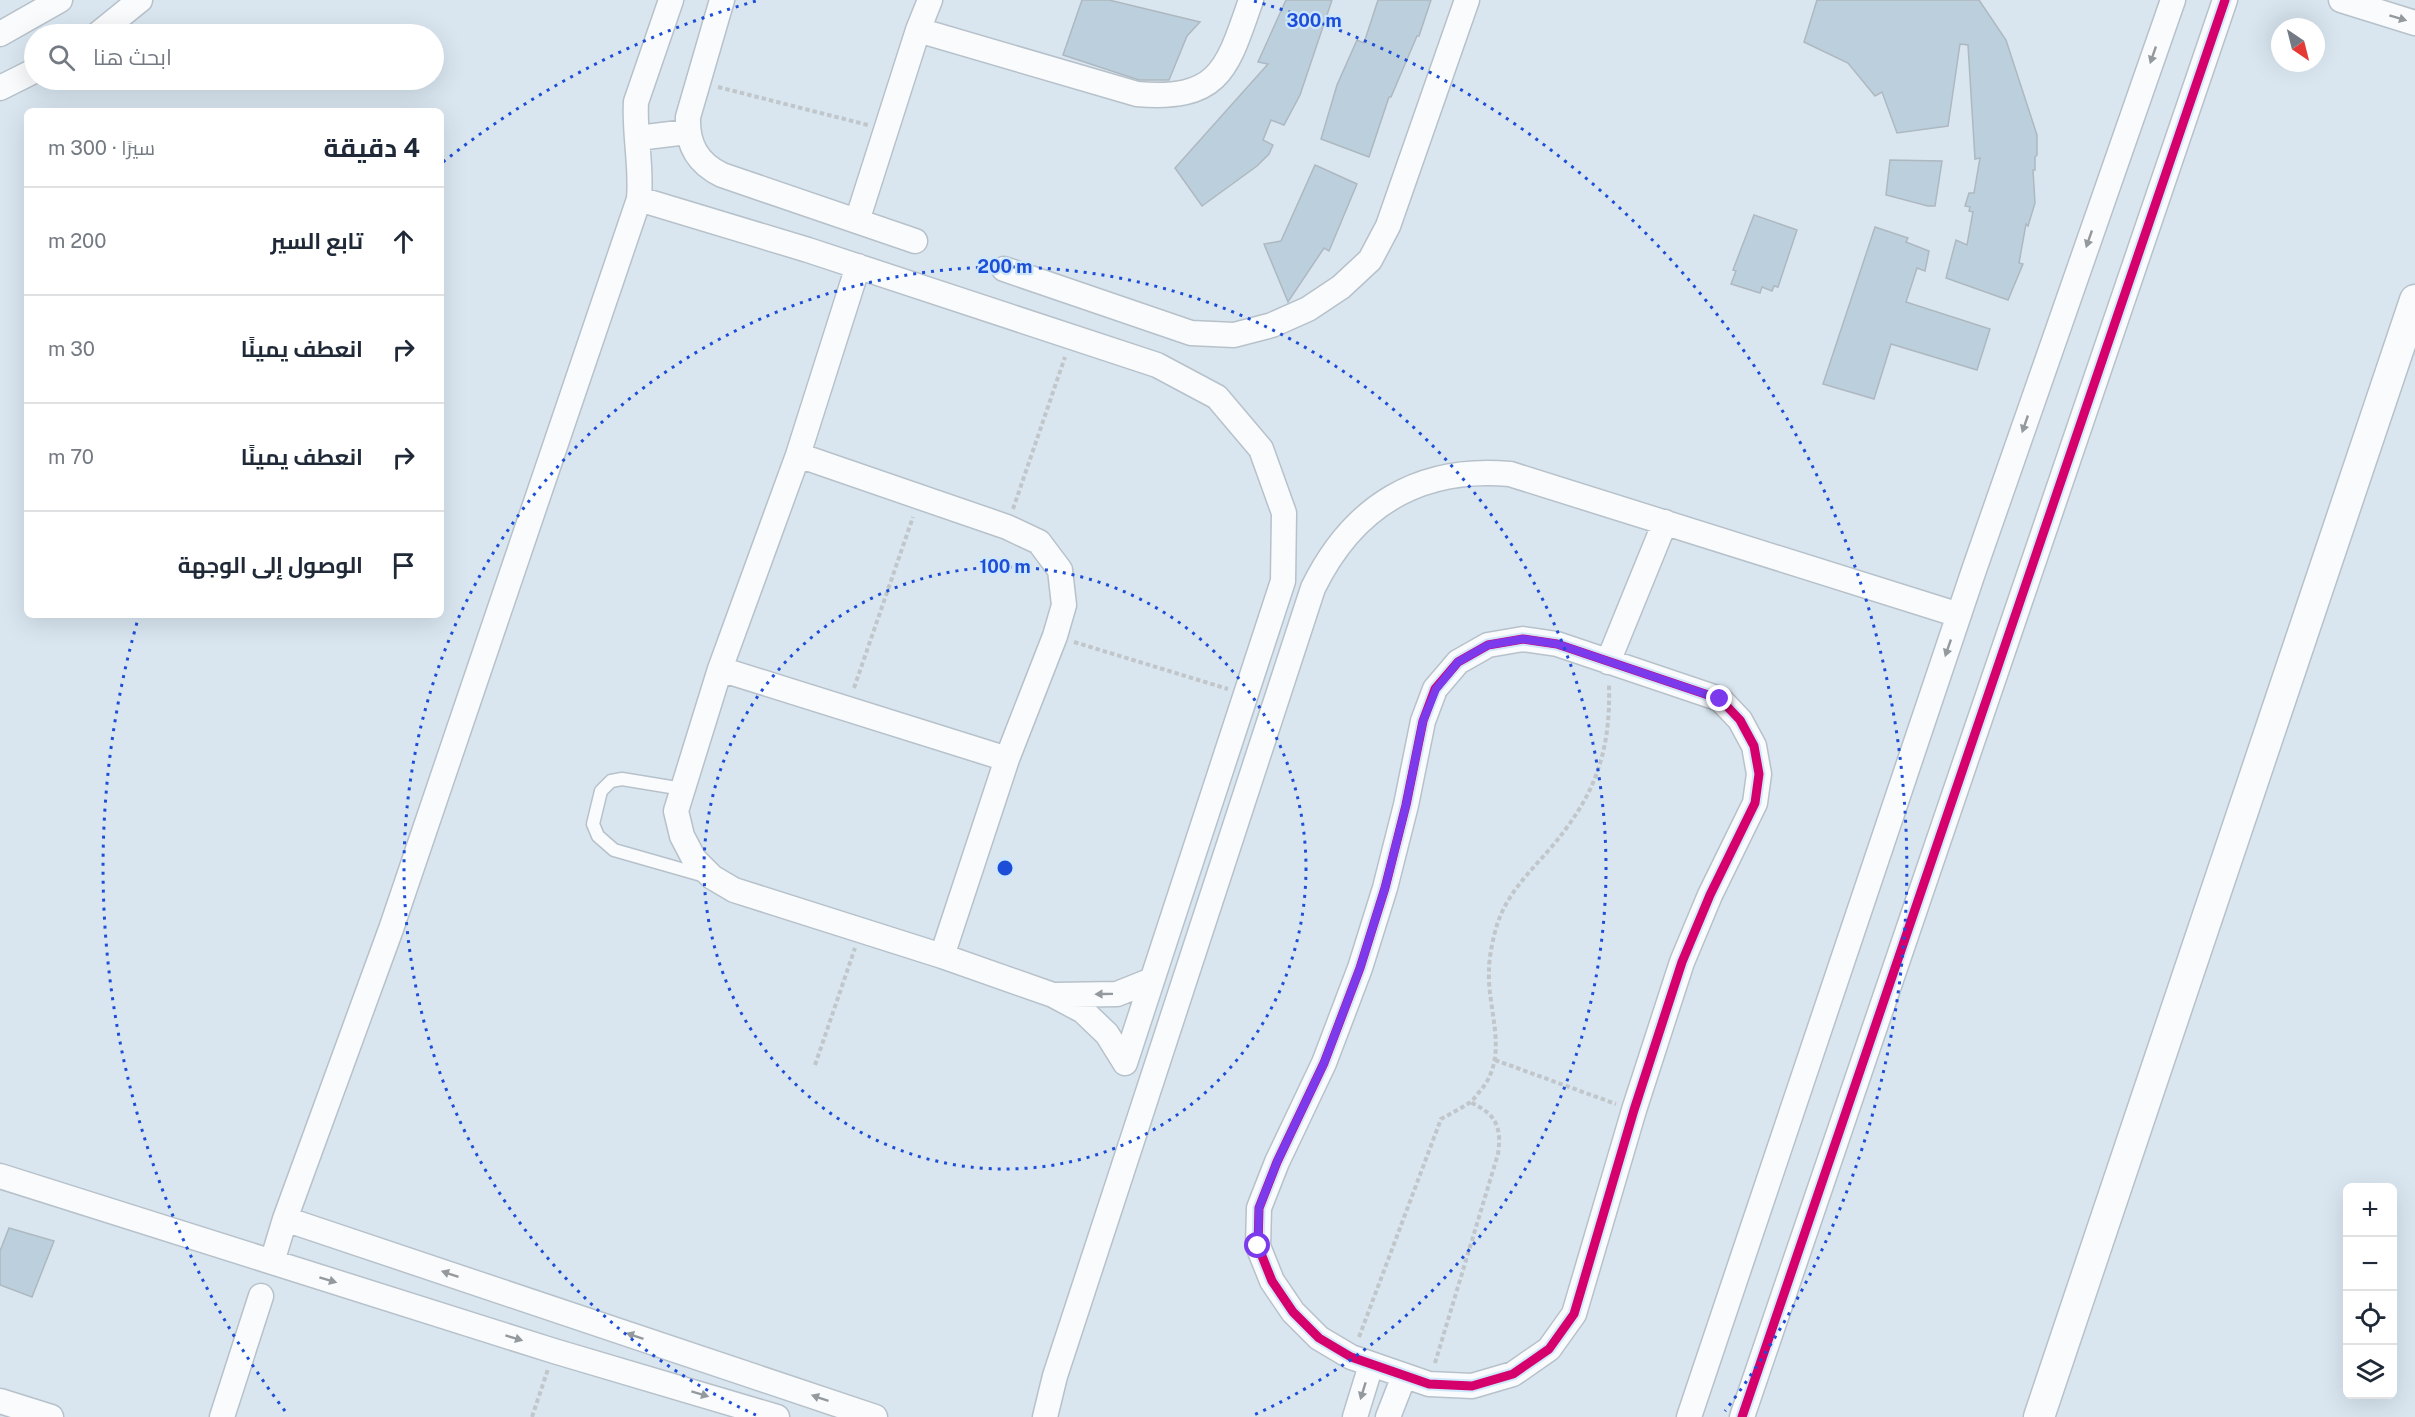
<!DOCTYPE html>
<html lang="ar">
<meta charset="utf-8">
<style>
:root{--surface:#fff;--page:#f2f2f3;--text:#1f2937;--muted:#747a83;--line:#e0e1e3}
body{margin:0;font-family:"Public Sans",Cairo,sans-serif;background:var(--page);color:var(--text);direction:rtl}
.controls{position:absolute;right:18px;bottom:18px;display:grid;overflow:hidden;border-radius:9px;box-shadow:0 6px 24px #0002}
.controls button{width:54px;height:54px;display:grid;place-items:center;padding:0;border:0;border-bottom:2px solid var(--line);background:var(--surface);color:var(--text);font:30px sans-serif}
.compass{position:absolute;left:2271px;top:18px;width:54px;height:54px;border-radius:50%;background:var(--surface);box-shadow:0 6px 24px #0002;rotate:145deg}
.stop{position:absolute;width:18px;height:18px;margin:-14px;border:4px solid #7c3aed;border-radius:50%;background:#fff}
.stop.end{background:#7c3aed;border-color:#fff;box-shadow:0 2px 6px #0008}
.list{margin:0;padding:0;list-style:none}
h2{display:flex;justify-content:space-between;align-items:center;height:78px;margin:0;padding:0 24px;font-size:26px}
h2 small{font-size:20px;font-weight:400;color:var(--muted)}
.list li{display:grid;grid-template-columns:39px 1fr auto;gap:18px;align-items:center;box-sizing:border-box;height:108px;padding:0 24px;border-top:2px solid var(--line)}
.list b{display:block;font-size:22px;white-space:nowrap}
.list em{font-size:20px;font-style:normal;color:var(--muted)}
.icon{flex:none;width:33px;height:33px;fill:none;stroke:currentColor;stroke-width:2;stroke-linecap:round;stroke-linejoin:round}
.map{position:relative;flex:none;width:2415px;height:1417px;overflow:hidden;direction:ltr}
.search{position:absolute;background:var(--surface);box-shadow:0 6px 24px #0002;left:24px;top:24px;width:420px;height:66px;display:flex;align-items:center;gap:15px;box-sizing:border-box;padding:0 21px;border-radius:33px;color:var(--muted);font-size:22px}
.panel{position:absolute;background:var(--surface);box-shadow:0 6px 24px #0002;left:24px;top:108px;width:420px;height:510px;border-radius:9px;direction:rtl}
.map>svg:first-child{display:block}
</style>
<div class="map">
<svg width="2415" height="1417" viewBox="0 0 2415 1417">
<rect width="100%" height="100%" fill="#d9e6f0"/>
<path fill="#bccfdd" stroke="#aeb8c0" stroke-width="1.5" d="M1082,0H1109L1200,22L1187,36L1169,80H1139L1063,55Z
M1286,0H1332L1300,95L1284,125L1271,120L1263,140L1273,145L1269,154L1257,166L1202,206L1175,168L1268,64L1258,62Z
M1378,0H1431L1419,36H1417L1391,97H1389L1369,157L1321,139L1337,85L1357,40L1364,43Z
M1817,0H1979L2006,40L2037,135V155L2035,157V170H2033L2035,203L2028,226L2026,224L2019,263L2023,264L2008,300L1946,278L1956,240L1967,245L1973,212L1969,211L1970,207L1965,206L1969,193H1974L1980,158L1975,159L1968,45L1960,44L1948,126L1897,133L1882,92L1875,96L1848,63L1804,42Z
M1890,160L1942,161L1935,206H1928L1886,195Z
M1315,165L1357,184L1329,251L1324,248L1288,302L1264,244L1281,241Z
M1754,215L1797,230L1778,287L1774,286L1772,291L1762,287L1760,293L1731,284L1736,271L1733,270Z
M1875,227L1908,238L1906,242L1929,251L1925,271L1917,268L1906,302L1990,329L1977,370L1891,344L1874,399L1823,384Z
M9,1228L54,1241L32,1297L0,1285V1251Z"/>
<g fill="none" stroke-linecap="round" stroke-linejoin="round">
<defs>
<path id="service" d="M683,789L622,779L611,781L601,791L593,824L598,836L614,850L705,876"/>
<path id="minor" d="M722,0L688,117C687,144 697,163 722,175L915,241
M2341,0L2415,23
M918,30L1137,94C1220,101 1227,69 1251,0
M0,34L60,0
M98,34L140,0
M0,88L34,71
M638,138L687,132
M639,199L808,250L1157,365L1217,397L1261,449L1284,513L1283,581L1125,1063
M857,221L918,30L930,0
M858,266L798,455L720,669L676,811L682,836L694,859L712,877L734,890L942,956L1053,995L1083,1011L1107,1034L1125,1063
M1004,269L1191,333L1234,335L1272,325L1308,309L1341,287L1370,260L1388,226L1467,0
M798,455L1007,527L1039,542L1060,570L1064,605L1055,636L1007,759L942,956
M1523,639L1557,644L1720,699L1740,720L1754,746L1759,774L1755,803L1710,895L1682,962L1634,1110L1574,1314L1549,1349L1513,1374L1472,1386L1429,1384L1351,1357L1319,1338L1293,1312L1272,1281L1258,1246L1259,1208L1277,1162L1324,1063L1360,968L1385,888L1406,805L1423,721L1435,689L1458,662L1488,645Z
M1608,662L1665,522
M720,669L1007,759
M1055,995L1117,994L1152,980
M0,1176L554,1351L777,1417
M285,1219L875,1417
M272,1262L285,1219L391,929L639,199C642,166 634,134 636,102L671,0
M0,1401L51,1417
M222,1417L261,1296
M1045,1417L1055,1376L1313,588C1353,506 1419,466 1510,474L1959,615
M1355,1417L1371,1365
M1388,1417L1404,1376
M1689,1417L1974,570L2173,0
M1742,1417L2225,0"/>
<path id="tertiary" d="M2039,1417L2415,300"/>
</defs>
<use href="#service" stroke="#b7c1ca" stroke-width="15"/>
<use href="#minor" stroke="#b7c1ca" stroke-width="27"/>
<use href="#tertiary" stroke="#b7c1ca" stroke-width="33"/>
<path stroke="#c0c6c9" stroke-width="4" stroke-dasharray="4.5 3" stroke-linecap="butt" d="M718,87L868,125
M1013,509L1065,357
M1074,642L1228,689
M854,688L913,517
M1495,1060L1616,1104
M815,1065L855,948
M1359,1337L1441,1119C1450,1114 1460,1109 1469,1103C1474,1100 1477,1094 1481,1090C1510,1054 1487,1011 1489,970C1489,957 1493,938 1497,925C1507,894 1528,874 1548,851C1594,798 1611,754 1609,684
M1435,1363L1498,1154C1502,1127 1496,1114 1470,1102
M532,1417L548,1369"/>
<use href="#service" stroke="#f9fbfd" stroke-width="12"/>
<use href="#minor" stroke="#f9fbfd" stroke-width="24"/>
<use href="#tertiary" stroke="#f9fbfd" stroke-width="30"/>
<defs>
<path id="cycleway" d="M1523,639L1557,644L1720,699L1740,720L1754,746L1759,774L1755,803L1710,895L1682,962L1634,1110L1574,1314L1549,1349L1513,1374L1472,1386L1429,1384L1351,1357L1319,1338L1293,1312L1272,1281L1258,1246L1259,1208L1277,1162L1324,1063L1360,968L1385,888L1406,805L1423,721L1435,689L1458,662L1488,645Z
M1742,1417L2225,0"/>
</defs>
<use href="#cycleway" stroke="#cfe7fa" stroke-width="13"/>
<use href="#cycleway" stroke="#d6006c" stroke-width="9"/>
</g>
<defs><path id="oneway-solid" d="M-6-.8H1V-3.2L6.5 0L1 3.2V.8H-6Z" transform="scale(1.5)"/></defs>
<g fill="#94999e">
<use href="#oneway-solid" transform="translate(2398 18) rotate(17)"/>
<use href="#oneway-solid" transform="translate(2153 55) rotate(109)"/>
<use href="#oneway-solid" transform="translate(2089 239) rotate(109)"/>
<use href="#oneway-solid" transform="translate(2025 424) rotate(109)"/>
<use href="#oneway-solid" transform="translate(1948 648) rotate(109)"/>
<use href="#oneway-solid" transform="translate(1104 994) rotate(179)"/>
<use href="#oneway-solid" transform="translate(450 1274) rotate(-161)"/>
<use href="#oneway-solid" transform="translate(328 1280) rotate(17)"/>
<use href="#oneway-solid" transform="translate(635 1336) rotate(-161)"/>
<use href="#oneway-solid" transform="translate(514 1338) rotate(17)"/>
<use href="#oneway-solid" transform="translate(1363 1391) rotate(107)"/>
<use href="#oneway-solid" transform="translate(700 1394) rotate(17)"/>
<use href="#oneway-solid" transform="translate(820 1398) rotate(-161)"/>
</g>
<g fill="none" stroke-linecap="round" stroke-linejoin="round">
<path stroke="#7c3aed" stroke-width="8" d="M1258,1246L1259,1208L1277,1162L1324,1063L1360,968L1385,888L1406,805L1423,721L1436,689L1458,662L1488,645L1523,639L1557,644L1720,699"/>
</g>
<g fill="none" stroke="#1d4ed8" stroke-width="3" stroke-dasharray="3 6">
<circle cx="1005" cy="868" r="301"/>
<path d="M756 1415A601 601 0 1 1 1254 1415"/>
<path d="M285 1411A902 902 0 0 1 138 619M443 162A902 902 0 0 1 756 1M1254 1A902 902 0 0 1 1725 1411"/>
</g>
<circle cx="1005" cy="868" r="9" fill="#1d4ed8" stroke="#cfe7fa" stroke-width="3"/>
<g font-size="18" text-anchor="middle" font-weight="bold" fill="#1d4ed8" stroke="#cfe7fa" stroke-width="4.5" stroke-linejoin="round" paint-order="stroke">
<text x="1314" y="27">300 m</text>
<text x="1005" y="273">200 m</text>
<text x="1005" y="573">100 m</text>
</g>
</svg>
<div class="controls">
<button>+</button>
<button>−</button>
<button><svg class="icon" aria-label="locate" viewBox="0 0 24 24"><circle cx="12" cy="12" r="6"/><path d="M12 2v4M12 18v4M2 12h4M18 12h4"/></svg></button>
<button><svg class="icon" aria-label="layers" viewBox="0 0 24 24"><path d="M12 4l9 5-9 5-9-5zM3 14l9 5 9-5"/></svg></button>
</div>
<svg class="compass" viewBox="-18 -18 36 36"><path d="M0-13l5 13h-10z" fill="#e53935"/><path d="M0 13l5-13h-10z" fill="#747a83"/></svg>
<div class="stop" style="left:1258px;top:1246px"></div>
<div class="stop end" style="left:1720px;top:699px"></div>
<div class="search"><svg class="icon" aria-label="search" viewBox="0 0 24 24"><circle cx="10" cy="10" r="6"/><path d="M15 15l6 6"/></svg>ابحث هنا</div>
<section class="panel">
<h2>4 دقيقة<small>سيرًا · 300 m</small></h2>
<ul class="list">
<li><svg class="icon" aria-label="ahead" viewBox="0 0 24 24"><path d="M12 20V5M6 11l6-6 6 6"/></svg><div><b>تابع السير</b></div><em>200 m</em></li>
<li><svg class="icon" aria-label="right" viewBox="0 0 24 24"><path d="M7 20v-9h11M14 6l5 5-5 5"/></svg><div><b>انعطف يمينًا</b></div><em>30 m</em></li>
<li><svg class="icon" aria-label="right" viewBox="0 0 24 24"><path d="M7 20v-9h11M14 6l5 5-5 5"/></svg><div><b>انعطف يمينًا</b></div><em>70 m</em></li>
<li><svg class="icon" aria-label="arrive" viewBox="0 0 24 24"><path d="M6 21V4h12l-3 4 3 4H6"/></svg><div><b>الوصول إلى الوجهة</b></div></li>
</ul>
</section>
</div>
